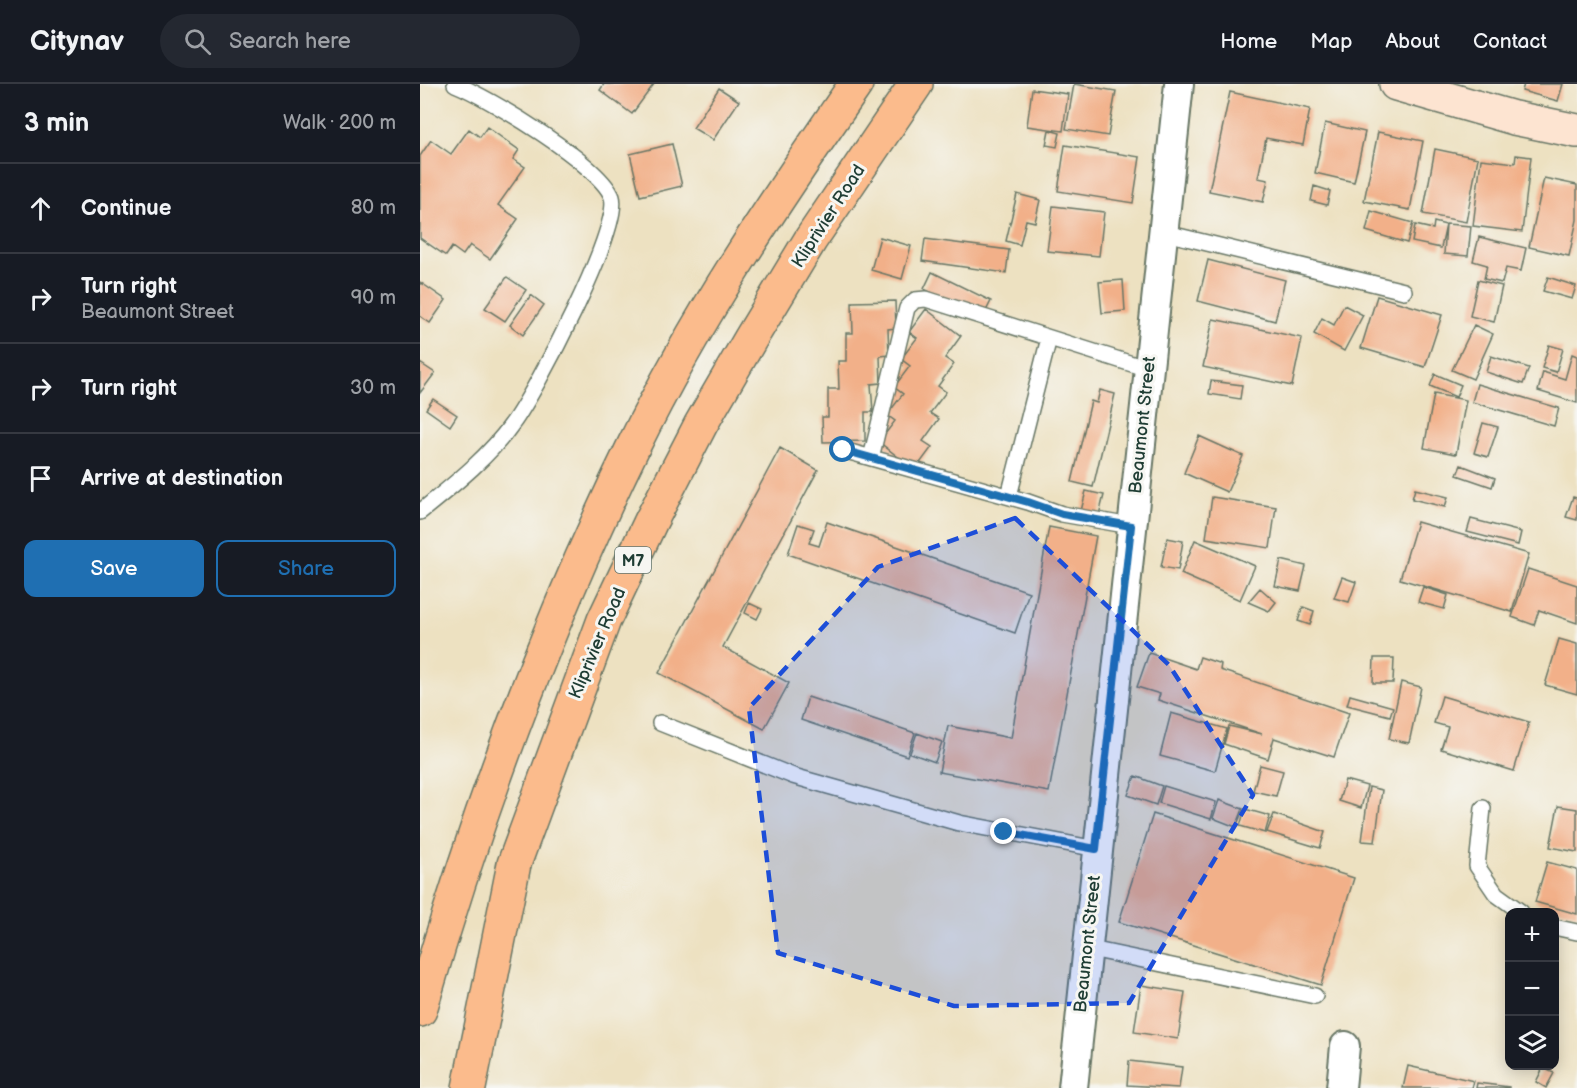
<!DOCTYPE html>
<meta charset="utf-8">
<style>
:root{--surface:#171b24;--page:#242831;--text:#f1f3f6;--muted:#9ea1a6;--line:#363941;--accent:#1f6fb2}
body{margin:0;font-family:"Balsamiq Sans",sans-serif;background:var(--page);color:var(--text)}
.controls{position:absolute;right:18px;bottom:18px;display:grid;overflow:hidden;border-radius:12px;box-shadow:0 3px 15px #0003}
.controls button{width:54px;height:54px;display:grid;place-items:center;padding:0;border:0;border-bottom:2px solid var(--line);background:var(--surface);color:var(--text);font:30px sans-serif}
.stop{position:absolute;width:18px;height:18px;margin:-14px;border:4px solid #1f6fb2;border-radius:50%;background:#fff}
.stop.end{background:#1f6fb2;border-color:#fff;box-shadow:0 2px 6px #0008}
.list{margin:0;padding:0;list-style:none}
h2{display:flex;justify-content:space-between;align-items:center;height:78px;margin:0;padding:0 24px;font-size:26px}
h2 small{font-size:20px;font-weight:400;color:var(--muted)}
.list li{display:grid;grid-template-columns:39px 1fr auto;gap:18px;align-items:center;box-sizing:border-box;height:90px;padding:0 24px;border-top:2px solid var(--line)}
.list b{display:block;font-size:22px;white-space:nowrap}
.list p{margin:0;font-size:20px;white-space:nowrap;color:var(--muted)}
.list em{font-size:20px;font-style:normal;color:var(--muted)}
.actions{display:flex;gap:12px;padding:18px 24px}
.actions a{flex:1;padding:14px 0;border:2px solid var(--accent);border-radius:12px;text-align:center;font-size:21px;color:var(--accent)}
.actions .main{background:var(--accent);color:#fff}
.icon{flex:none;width:33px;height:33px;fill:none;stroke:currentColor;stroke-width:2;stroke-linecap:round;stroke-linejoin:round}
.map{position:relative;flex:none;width:1157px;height:1004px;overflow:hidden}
header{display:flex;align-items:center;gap:36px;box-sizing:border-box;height:84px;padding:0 30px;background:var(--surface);border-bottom:2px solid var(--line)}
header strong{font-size:28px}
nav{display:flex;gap:33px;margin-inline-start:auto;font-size:21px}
.search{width:420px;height:54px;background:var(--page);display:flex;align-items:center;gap:15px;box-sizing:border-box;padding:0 21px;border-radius:33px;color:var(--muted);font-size:22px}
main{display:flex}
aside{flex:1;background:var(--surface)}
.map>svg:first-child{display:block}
</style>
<header>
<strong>Citynav</strong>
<div class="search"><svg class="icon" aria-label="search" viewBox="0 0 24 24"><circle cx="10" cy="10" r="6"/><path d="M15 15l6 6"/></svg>Search here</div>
<nav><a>Home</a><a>Map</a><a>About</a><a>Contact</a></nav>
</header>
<main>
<aside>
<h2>3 min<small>Walk · 200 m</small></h2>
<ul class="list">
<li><svg class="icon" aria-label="ahead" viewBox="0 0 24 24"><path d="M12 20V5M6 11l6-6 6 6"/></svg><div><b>Continue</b></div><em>80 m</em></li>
<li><svg class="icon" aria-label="right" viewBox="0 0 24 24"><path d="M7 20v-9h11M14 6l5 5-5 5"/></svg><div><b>Turn right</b><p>Beaumont Street</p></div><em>90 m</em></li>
<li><svg class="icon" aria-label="right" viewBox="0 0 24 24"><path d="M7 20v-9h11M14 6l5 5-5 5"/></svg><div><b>Turn right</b></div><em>30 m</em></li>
<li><svg class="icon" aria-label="arrive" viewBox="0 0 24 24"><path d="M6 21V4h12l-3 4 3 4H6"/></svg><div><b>Arrive at destination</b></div></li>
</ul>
<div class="actions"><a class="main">Save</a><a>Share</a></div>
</aside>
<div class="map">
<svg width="1157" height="1004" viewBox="0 0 1157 1004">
<rect width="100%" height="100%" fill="#f6f6f2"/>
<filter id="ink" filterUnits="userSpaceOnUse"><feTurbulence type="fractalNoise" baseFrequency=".0167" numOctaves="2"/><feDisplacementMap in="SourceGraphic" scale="12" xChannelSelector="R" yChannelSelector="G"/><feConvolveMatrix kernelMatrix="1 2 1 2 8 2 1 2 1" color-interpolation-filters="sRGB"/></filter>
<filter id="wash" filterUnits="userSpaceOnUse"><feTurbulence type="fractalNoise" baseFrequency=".008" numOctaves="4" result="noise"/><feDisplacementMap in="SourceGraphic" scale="24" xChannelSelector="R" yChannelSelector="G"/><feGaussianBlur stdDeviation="1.35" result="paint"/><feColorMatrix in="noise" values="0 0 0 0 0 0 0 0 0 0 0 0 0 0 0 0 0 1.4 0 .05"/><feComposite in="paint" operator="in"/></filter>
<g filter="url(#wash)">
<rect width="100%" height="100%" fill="#ede1c1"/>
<g id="blocks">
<path fill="#f2b089" d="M184,0H234L212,30L180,6Z
M654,0L696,7L688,52L646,45Z
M1104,0H1143L1138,17L1102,7Z
M299,4L319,17L293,56L273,44Z
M612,5L648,10L643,47L607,42Z
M810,8L890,25L883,61L846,54L838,94L848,96L843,118L789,107Z
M905,39L945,48L934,98L895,89Z
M67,43L99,66L93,75L105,83L78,121L98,135L70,175L50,161L43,171L32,163L26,172L0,154V72L11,56L31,70L49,45L60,53Z
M629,46L640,49L637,63L626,61Z
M958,48L1003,57L990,126L944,117Z
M252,60L262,102L220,112L210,70Z
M645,61L720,73L713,119L638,107Z
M1015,65L1058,74L1046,138L1003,130Z
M1096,71L1111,73L1102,148L1053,142L1061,75L1095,79Z
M1124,94L1157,101V136L1149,172L1109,163Z
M894,102L910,107L907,121L891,117Z
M597,110L620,116L615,138L606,136L600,161L586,157Z
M633,122L684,128L679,172L627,167Z
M951,127L993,139L987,159L946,147Z
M1014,138L1026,141L1021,164L992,158L995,141L1013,145Z
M1026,140L1051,142L1048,172L1024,170Z
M460,153L491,162L482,195L451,186Z
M1059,153L1106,164L1101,187L1086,184L1082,199L1064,195L1067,181L1053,177Z
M505,155L589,166L586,189L502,177Z
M788,176L865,196L855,237L778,217Z
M512,188L571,217L563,233L504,205Z
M87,193L106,206L85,237L65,224Z
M1128,193L1156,202L1152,215L1123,207Z
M703,196L705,227L682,229L679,198Z
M1058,196L1082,202L1074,238L1050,232Z
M0,198L26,216L10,239L0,232Z
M111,211L124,221L103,251L90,241Z
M957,212L1022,231L1005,283L941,264Z
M475,217L476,244L468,245L469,271L460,272L461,299L451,300L453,328H445V357L403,358L402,333H408V305H419L418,277H426V249H433L432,218Z
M924,221L943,231L924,267L894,250L902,234L914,241Z
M506,225L541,252L525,274L534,280L518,302L526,308L510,329L519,335L503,357L512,363L495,386L459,358L475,337L467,331L483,310L474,303L490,282L481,275L497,254L489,248Z
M793,235L882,254L872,302L783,283Z
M1054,241L1073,250L1053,295L1032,286Z
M1129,261L1143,265L1136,288L1122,284Z
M1152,270L1157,272V319L1118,307L1123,288L1145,295Z
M1071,272L1109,284L1103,300L1066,288Z
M0,279L15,289L0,309Z
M1015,290L1041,301L1036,313L1010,302Z
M791,297L822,301L820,315L789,310Z
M1057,300L1139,324L1134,342L1052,318Z
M680,306L695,310L673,403L652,398L671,317L677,319Z
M1014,310L1046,316L1036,370L1004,364Z
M13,315L37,331L30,342L6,325Z
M1063,339L1078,343L1068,373L1054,369Z
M779,352L823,372L807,408L764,389Z
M360,364L398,386L303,563L369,599L344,645L239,589Z
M1041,381L1075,394L1072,403L1037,391Z
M995,405L1028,413L1025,423L992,415Z
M666,407L684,411L679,431L661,427Z
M792,413L856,423L850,464L786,454Z
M1153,413L1157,414V436L1146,433Z
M1051,435L1101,448L1098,461L1047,448Z
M407,438L609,508L595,549L368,470L378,440L394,445L389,459L399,462Z
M997,438L1109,470L1092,528L980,495Z
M629,443L676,452L629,708L519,688L528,642L591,654Z
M747,454L763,457L758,486L741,483Z
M775,456L835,482L820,516L761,490Z
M861,476L886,482L880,507L855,502Z
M1108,485L1157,501V539L1119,526L1114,541L1092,533Z
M922,493L936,498L929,518L914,514Z
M1003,503L1028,511L1024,525L998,518Z
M840,504L856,518L849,527L828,518Z
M329,519L342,525L337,535L325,529Z
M883,523L894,527L890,541L878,537Z
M1139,555L1157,560V610L1125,601Z
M729,569L776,585L780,573L801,580L800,586L929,629L914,673L854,654L848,675L804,660L809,642L842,650L738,616L740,610L717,603Z
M954,574H974L973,599H953Z
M981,598L1001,603L989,659L969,655Z
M930,611L973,623L970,632L927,621Z
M1022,612L1109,638L1094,687L1021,665L1028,643L1014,639Z
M388,613L495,649L487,672L381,636Z
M751,629L807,645L795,687L740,672Z
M497,649L522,658L515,678L490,669Z
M840,681L863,687L856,712L833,707Z
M715,692L742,702L736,721L708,711Z
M925,696L947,702L941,724L919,717Z
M744,702L796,718L791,735L739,719Z
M949,703L962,706L955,758L942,757Z
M799,716L823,725L816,743L793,734Z
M1138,722L1157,725V768L1130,763Z
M825,725L850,732L845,749L820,742Z
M733,730L934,794L901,901L699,838Z
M854,730L905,748L900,764L847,748Z
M1127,778L1157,786V830L1115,818Z
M721,901L765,908L758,955L714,948Z
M709,977L762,983L759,1004L707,1001Z
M988,982L1054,997L1052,1004H983Z
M1123,984L1134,989L1126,1004L1116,998Z
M1057,999L1089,1003V1004H1056Z"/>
</g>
</g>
<g filter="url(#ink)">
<use href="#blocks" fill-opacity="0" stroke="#677665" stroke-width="1.5"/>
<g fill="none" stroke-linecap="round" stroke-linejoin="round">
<defs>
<path id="lane" d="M742,148L984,207
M423,366L608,418L642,430L711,442
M451,374L487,224L495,216L506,215L728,285
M589,412L629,254
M0,428C32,402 69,373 92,340C115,309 202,144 192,113C181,81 68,13 35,0
M240,639L373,692L539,739L677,765
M1063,724L1057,782L1076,810L1101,828
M1134,843L1157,848
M666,864L895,912"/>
<path id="street" d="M653,1004L759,0
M921,1004L925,962"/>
<path id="secondary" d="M976,0L1094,34L1157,47"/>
<path id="primary" d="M0,926C56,732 125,543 214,361C276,234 356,116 436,0
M49,1004L94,780L184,536L231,437L281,340L331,254L391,155L496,0"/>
</defs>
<use href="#lane" stroke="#677665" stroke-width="18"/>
<use href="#street" stroke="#677665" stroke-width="32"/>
<use href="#secondary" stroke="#677665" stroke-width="36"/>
<use href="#primary" stroke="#677665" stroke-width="36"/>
<use href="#lane" stroke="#fff" stroke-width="15"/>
<use href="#street" stroke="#fff" stroke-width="28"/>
<use href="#secondary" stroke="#fde4d1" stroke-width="33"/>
<use href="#primary" stroke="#fbbb8c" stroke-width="33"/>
</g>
</g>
<g fill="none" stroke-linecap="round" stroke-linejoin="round" filter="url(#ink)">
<path stroke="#1f6fb2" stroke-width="8" d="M423,366L608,418L642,430L711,442L676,765L584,748"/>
</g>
<path fill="#1d4ed8" fill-opacity="0.2" stroke="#1d4ed8" stroke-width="4.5" stroke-dasharray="12 8" stroke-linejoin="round" d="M595,434L749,581L833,711L709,919L534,922L358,869L329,624L458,483Z"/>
<g text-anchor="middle" stroke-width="6" stroke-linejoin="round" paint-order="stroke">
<rect fill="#f6f6f2" stroke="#60746d" stroke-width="1.5" x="195" y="463" width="36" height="26" rx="4.5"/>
<g font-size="16" font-weight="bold" fill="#1f3d34">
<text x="213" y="482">M7</text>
</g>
<g font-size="18" fill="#1f3d34" stroke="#f6f6f2">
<text transform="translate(408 132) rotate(-57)" y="6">Kliprivier Road</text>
<text transform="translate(722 341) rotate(-84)" y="6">Beaumont Street</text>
<text transform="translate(177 559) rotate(-67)" y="6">Kliprivier Road</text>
<text transform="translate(667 860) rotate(-84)" y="6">Beaumont Street</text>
</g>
</g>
</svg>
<div class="controls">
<button>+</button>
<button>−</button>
<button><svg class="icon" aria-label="layers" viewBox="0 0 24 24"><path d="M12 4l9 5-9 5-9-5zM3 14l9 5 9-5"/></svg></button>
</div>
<div class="stop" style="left:423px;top:366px"></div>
<div class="stop end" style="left:584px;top:748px"></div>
</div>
</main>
